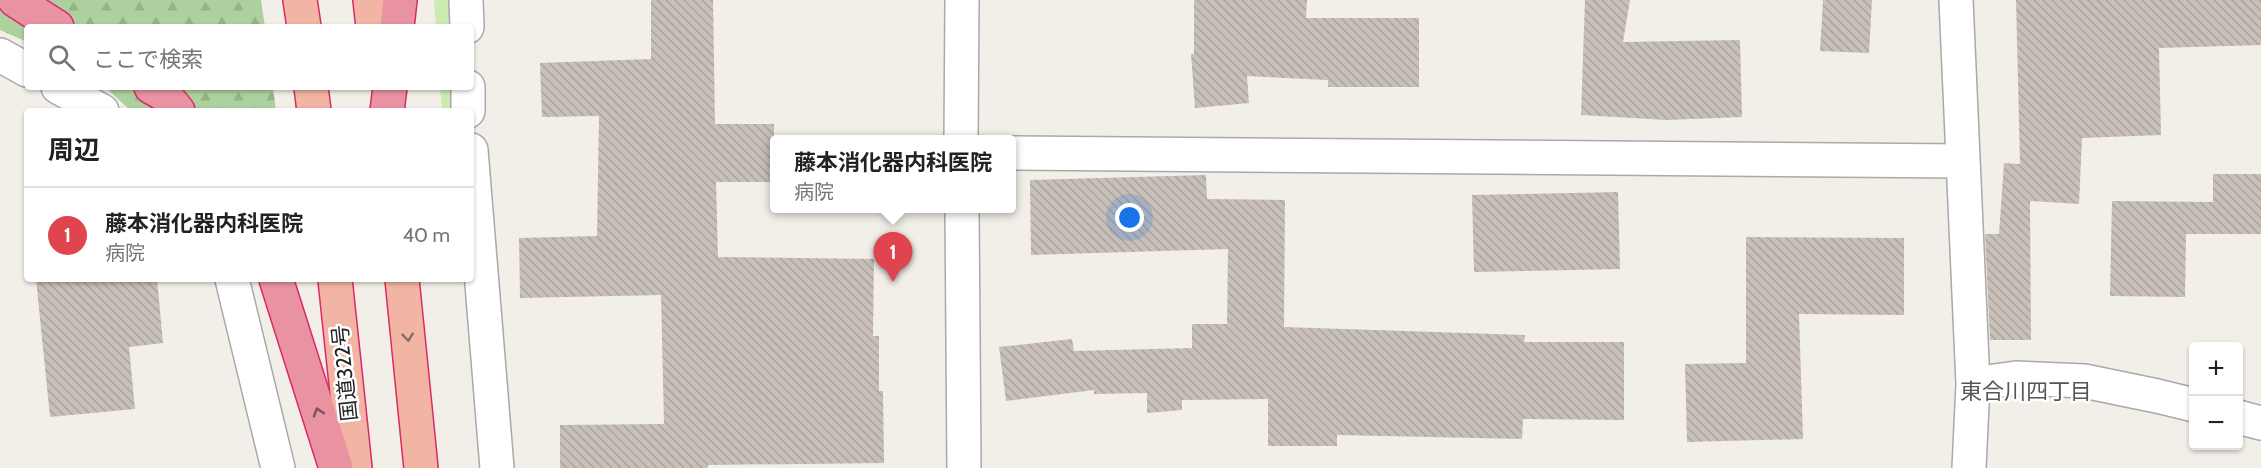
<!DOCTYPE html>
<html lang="ja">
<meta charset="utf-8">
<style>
:root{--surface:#fff;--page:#f6f6f6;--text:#222;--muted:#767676;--line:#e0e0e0;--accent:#d40000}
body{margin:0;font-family:Cabin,"Noto Sans JP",sans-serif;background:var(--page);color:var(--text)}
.controls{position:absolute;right:18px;bottom:18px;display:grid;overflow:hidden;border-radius:6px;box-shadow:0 2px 4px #0004}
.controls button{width:54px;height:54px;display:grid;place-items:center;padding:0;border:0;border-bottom:2px solid var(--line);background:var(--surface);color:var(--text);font:30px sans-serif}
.you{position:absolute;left:1130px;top:218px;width:21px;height:21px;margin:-15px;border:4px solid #fff;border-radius:50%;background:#1a73e8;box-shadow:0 0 0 9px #1a73e833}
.badge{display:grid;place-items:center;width:39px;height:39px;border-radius:50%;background:var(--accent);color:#fff;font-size:20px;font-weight:700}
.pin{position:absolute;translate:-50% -50px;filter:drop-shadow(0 2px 3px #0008)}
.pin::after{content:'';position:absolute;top:32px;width:21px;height:18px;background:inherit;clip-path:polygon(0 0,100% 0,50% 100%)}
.popup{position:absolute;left:770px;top:135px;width:246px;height:78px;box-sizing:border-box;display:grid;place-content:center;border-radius:6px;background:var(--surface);filter:drop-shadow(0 2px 4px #0005);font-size:20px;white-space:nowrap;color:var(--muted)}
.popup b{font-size:22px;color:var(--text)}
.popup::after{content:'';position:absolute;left:50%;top:100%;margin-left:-12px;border:12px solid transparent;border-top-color:var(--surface)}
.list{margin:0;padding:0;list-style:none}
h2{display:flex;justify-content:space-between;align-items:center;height:78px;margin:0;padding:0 24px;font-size:26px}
h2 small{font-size:20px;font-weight:400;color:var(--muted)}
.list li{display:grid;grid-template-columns:39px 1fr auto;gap:18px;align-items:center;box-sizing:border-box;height:96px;padding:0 24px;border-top:2px solid var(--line)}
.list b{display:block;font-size:22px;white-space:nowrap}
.list p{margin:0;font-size:20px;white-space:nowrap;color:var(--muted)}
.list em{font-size:20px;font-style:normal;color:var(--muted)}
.icon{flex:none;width:33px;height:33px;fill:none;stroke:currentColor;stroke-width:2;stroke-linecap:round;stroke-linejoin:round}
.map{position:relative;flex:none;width:2261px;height:468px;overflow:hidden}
.search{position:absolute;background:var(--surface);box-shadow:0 2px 4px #0004;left:24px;top:24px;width:450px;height:66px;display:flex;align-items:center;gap:15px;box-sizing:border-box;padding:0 21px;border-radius:6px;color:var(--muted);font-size:22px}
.panel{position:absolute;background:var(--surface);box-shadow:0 2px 4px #0004;left:24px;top:108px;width:450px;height:174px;border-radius:6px}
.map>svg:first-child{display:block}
</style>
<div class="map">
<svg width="2261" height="468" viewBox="0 0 2261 468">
<defs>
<pattern id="forest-firs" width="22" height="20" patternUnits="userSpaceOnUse" patternTransform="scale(1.5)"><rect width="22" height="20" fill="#add19e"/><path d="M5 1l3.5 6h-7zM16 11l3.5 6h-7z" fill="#95b388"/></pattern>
<pattern id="building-back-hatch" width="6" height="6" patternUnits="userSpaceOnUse" patternTransform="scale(1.5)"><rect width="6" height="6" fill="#c7bfb8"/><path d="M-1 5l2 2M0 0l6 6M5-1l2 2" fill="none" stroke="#aba49e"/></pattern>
</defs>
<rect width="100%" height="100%" fill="#f2efe9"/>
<path fill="#cdebb0" d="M434,0H452V27H436Z
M440,87H452V111H442Z"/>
<path fill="url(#forest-firs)" d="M0,0H261L265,27H27V42L0,30Z
M105,87H273L276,111H131Z"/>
<path fill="url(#building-back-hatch)" d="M651,0H713L715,124H774V182H716L718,257L874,259L873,336H879V391H883L884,463L708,465V468H560V425L664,424L661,295L520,298L519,238L597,236L599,116L542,117L540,63L651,59Z
M1194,0H1307L1306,18H1419V87H1328V80L1247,76L1249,103L1195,108L1191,54H1194Z
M1585,0H1630L1623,42L1740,40L1742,117L1667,120L1581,115Z
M1823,0H1872L1869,53L1820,51Z
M2016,0H2261V45L2159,48L2161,135L2082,138L2079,204L2030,201L2031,340H1990L1985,234H1999L2004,163L2020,164Z
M2213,174H2261V234H2186L2185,297L2110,296L2112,201L2213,202Z
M1206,175L1207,199L1285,200L1284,327L1525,335L1524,342H1624V420L1523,419L1522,439L1337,435V446H1268V399L1182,400V410L1147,413V393L1094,394V390L1006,401L999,347L1072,339L1074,351L1192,348V324H1227L1228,249L1031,255L1030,180Z
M1618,192L1620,269L1474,272L1472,195Z
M1746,237L1904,238V315L1799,314L1803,439L1687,442L1685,364L1746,363Z
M36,279H157L163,343L129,347L135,409L50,417Z"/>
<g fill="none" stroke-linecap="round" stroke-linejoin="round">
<defs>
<path id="minor" d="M466,0L467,27
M1956,0L1973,384L1969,468
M0,55L27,70
M58,87L102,111
M468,87V111
M471,150L497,468
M1012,153L1962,161
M232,279L278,468
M1973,384L2016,378L2084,381L2157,396L2194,405
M2238,417L2261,423"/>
<path id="tertiary" d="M961,140L962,0
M962,208L964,468"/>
<path id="trunk" d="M300,0L304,27
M370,0L373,27
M311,87L314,111
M335,279L355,468
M402,279L421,468"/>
<path id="motorway" d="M15,0L57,27
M397,27L400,0
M151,87L165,95L178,111
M387,111L390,87
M276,279L336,468"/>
</defs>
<use href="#minor" stroke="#a9a9a9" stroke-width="36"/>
<use href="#tertiary" stroke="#a9a9a9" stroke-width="36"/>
<use href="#trunk" stroke="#dc2a67" stroke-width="36"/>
<use href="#motorway" stroke="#dc2a67" stroke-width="36"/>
<use href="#minor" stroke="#fff" stroke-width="33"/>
<use href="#tertiary" stroke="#fff" stroke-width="33"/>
<use href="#trunk" stroke="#f2b4a3" stroke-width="33"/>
<use href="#motorway" stroke="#e892a2" stroke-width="33"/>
</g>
<defs><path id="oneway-chevron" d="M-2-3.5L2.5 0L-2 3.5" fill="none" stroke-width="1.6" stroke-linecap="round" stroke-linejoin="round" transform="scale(1.5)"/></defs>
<use stroke="#8a6b62" href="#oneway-chevron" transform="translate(408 337) rotate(84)"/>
<use stroke="#7b545c" href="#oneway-chevron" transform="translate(318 412) rotate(-108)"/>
<g text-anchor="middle" stroke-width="5" stroke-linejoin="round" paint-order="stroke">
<g font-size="21" fill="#222" stroke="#fff">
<text transform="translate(345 373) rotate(-96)" y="7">国道322号</text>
</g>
<g font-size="22" fill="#555" stroke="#fff">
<text x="2026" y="399">東合川四丁目</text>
</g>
</g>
</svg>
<div class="controls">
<button>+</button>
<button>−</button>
</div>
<div class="you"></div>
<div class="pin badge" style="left:893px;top:282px;background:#e0444e">1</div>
<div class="popup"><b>藤本消化器内科医院</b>病院</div>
<div class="search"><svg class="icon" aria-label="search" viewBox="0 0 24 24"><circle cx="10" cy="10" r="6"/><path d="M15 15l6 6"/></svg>ここで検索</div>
<section class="panel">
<h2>周辺<small></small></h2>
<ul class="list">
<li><span class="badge" style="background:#e0444e">1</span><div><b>藤本消化器内科医院</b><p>病院</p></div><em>40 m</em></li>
</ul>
</section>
</div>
